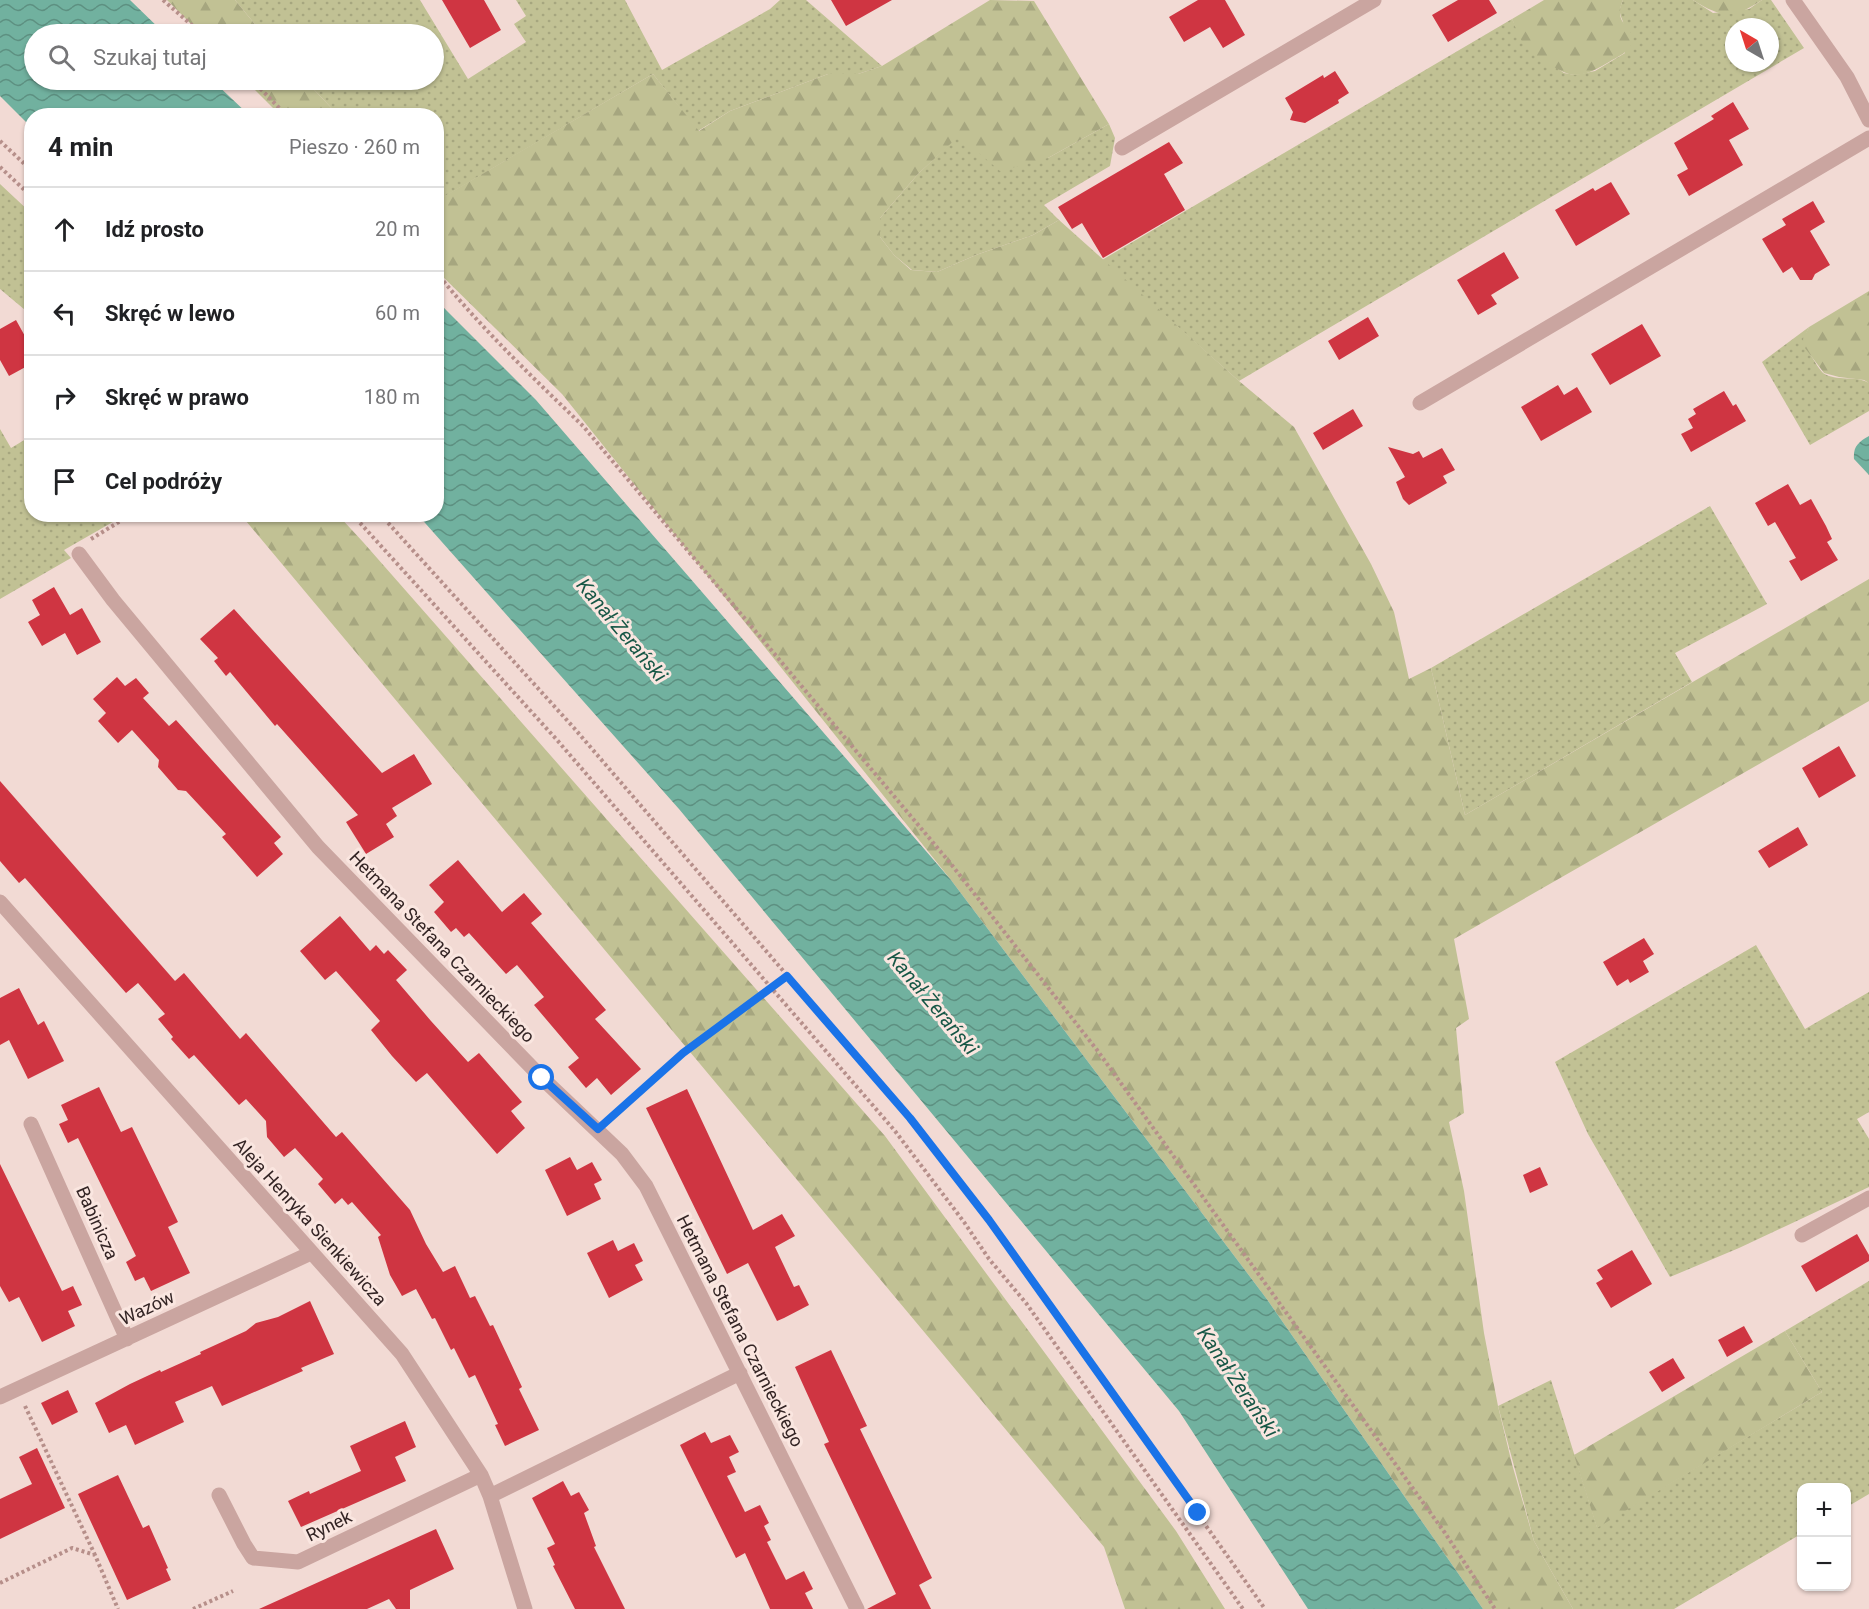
<!DOCTYPE html>
<html lang="pl">
<meta charset="utf-8">
<style>
:root{--surface:#fff;--page:#f6f6f6;--text:#202124;--muted:#757577;--line:#e0e0e0}
body{margin:0;font-family:Roboto,sans-serif;background:var(--page);color:var(--text)}
.controls{position:absolute;right:18px;bottom:18px;display:grid;overflow:hidden;border-radius:12px;box-shadow:0 2px 4px #0004}
.controls button{width:54px;height:54px;display:grid;place-items:center;padding:0;border:0;border-bottom:2px solid var(--line);background:var(--surface);color:var(--text);font:30px sans-serif}
.compass{position:absolute;left:1725px;top:18px;width:54px;height:54px;border-radius:50%;background:var(--surface);box-shadow:0 2px 4px #0004;rotate:321deg}
.stop{position:absolute;width:18px;height:18px;margin:-14px;border:4px solid #1a73e8;border-radius:50%;background:#fff}
.stop.end{background:#1a73e8;border-color:#fff;box-shadow:0 2px 6px #0008}
.list{margin:0;padding:0;list-style:none}
h2{display:flex;justify-content:space-between;align-items:center;height:78px;margin:0;padding:0 24px;font-size:26px}
h2 small{font-size:20px;font-weight:400;color:var(--muted)}
.list li{display:grid;grid-template-columns:39px 1fr auto;gap:18px;align-items:center;box-sizing:border-box;height:84px;padding:0 24px;border-top:2px solid var(--line)}
.list b{display:block;font-size:22px;white-space:nowrap}
.list em{font-size:20px;font-style:normal;color:var(--muted)}
.icon{flex:none;width:33px;height:33px;fill:none;stroke:currentColor;stroke-width:2;stroke-linecap:round;stroke-linejoin:round}
.map{position:relative;flex:none;width:1869px;height:1609px;overflow:hidden}
.search{position:absolute;background:var(--surface);box-shadow:0 2px 4px #0004;left:24px;top:24px;width:420px;height:66px;display:flex;align-items:center;gap:15px;box-sizing:border-box;padding:0 21px;border-radius:33px;color:var(--muted);font-size:22px}
.panel{position:absolute;background:var(--surface);box-shadow:0 2px 4px #0004;left:24px;top:108px;width:420px;height:414px;border-radius:24px}
.map>svg:first-child{display:block}
</style>
<div class="map">
<svg width="1869" height="1609" viewBox="0 0 1869 1609">
<defs>
<pattern id="grass-dots" width="8" height="8" patternUnits="userSpaceOnUse" patternTransform="scale(1.5)"><rect width="8" height="8" fill="#c1c194"/><path d="M2 2h.1M6 6h.1" fill="none" stroke="#a6a67f" stroke-width="1.8" stroke-linecap="round"/></pattern>
<pattern id="forest-firs" width="22" height="20" patternUnits="userSpaceOnUse" patternTransform="scale(1.5)"><rect width="22" height="20" fill="#c1c194"/><path d="M5 1l3.5 6h-7zM16 11l3.5 6h-7z" fill="#a6a67f"/></pattern>
<pattern id="water-waves" width="16" height="10" patternUnits="userSpaceOnUse" patternTransform="scale(1.5)"><rect width="16" height="10" fill="#71b19f"/><path d="M0 5q4-4 8 0t8 0" fill="none" stroke="#5d9081"/></pattern>
</defs>
<rect width="100%" height="100%" fill="#f2dad4"/>
<path fill="url(#grass-dots)" fill-rule="evenodd" d="M235,0H420L468,79L526,42L514,24L526,16L516,0H625L662,70L770,9L780,0H806L882,66L858,74H828L730,111L698,131L653,74L437,201L436,116L338,115L305,80H434V34H263Z
M1623,0H1693L1713,13L1749,9L1762,0H1771L1804,48L1239,381L1102,260L1512,19L1526,46L1564,73L1575,75L1595,71L1625,53C1625,45 1625,36 1624,28C1623,15 1616,16 1623,0ZM1734,27H1770V63H1734Z
M1109,124L1115,138L1110,166L1044,205L1059,220L1033,235L976,255L937,272L912,270L894,255L880,237V218L918,174L959,135L1048,158Z
M0,184L31,213V315L0,289Z
M1809,327C1803,340 1804,346 1812,357C1815,362 1819,369 1823,373C1836,382 1857,375 1869,383V411L1810,445L1762,362Z
M0,429L11,448L31,436L32,514L125,515L64,550L71,558L0,599Z
M1710,506L1767,604L1675,653L1692,682L1465,815L1431,668Z
M1756,945L1805,1029L1869,992V1112L1857,1119L1869,1139V1187L1739,1248L1670,1277L1588,1134L1555,1062Z
M1869,1281V1494L1847,1507L1846,1488H1802L1801,1534L1674,1609H1573L1534,1541L1498,1406L1551,1380L1597,1527L1822,1392L1785,1331Z"/>
<path fill="url(#forest-firs)" d="M167,0H235L263,34H201Z
M990,0L1034,1L1109,124L1048,158L1000,171L959,136L918,174L880,218V237L894,255L911,270L937,272L976,255L1033,235L1059,220L1239,381L1294,427L1371,564L1394,612L1409,679L1431,668L1465,815L1869,579V701L1454,939L1469,1019L1456,1028L1464,1113L1449,1122L1464,1191L1484,1333L1498,1406L1512,1464L1534,1541L1573,1609H1483L1266,1298L951,880L562,394L437,271L436,201L653,74L699,131L730,111L828,74H858L882,66Z
M1544,0H1623C1612,26 1635,25 1632,42C1630,52 1617,57 1609,62C1599,68 1587,75 1575,75C1563,75 1535,56 1527,48C1520,41 1516,28 1512,19Z
M1693,0H1762C1734,19 1721,18 1693,0Z
M245,80H305L338,115H280Z
M1869,291V383L1864,380L1839,377L1824,373L1805,348L1803,339L1809,327Z
M241,515H338L363,542L885,1136L1176,1531L1225,1609H1125L1104,1547Z
M1785,1331L1822,1392L1597,1528L1574,1455Z"/>
<path fill="url(#water-waves)" d="M0,0H130L165,34H34V80H212L249,115L32,116L31,127L0,96Z
M437,301L536,400L951,880L1266,1298L1483,1609H1308L1179,1411L679,809L418,515L436,514Z
M1869,436V475L1854,459C1853,447 1858,442 1869,436Z"/>
<path fill="#cf3542" d="M442,0H484L501,30L470,48Z
M831,0H892L846,26Z
M1198,0H1225L1245,35L1223,48L1210,27L1184,42L1169,17Z
M1458,0H1489L1497,13L1448,42L1432,15Z
M1335,71L1349,93L1338,100L1339,103L1305,123L1290,120L1293,112L1285,98L1323,75L1324,78Z
M1733,102L1749,129L1729,140L1743,165L1689,196L1677,175L1688,169L1674,143L1714,119L1711,116Z
M1169,142L1183,163L1164,174L1185,210L1103,258L1082,223L1072,229L1058,207Z
M1611,182L1630,214L1576,246L1555,210L1593,188L1595,191Z
M1813,201L1825,222L1810,231L1830,265L1815,274L1812,280H1800L1792,267L1783,273L1762,239L1786,225L1782,219Z
M1504,252L1519,278L1491,295L1497,304L1478,315L1457,280Z
M1368,317L1379,336L1339,360L1328,341Z
M16,320L31,347V364L9,376L0,360V329Z
M1642,324L1661,356L1610,385L1591,354Z
M1558,385L1564,395L1577,387L1592,412L1541,441L1521,407Z
M1724,391L1733,406L1736,404L1746,421L1691,452L1681,434L1693,428L1688,419L1696,414L1693,409Z
M1353,409L1363,426L1323,450L1313,433Z
M1388,447L1413,454L1419,451L1423,458L1442,448L1455,470L1443,476L1447,483L1409,505L1403,499L1396,482L1405,477Z
M1788,484L1800,505L1811,499L1826,526L1832,539L1827,542L1838,560L1801,581L1789,561L1796,558L1775,522L1768,526L1755,503Z
M54,587L70,615L82,608L101,642L77,655L65,633L42,646L28,622L40,615L32,600Z
M234,609L382,773L414,754L432,784L392,808L397,816L386,824L394,837L366,854L346,822L358,815L277,724L275,726L230,672L226,676L214,661L218,658L200,639Z
M117,677L125,686L136,678L149,693L143,698L169,726L176,720L281,837L274,843L283,854L257,877L222,837L226,834L186,791L178,790L158,767L159,760L132,730L118,743L98,721L106,713L93,699Z
M1839,746L1856,776L1819,798L1802,768Z
M0,781L175,981L184,973L240,1039L246,1033L336,1137L342,1132L410,1210L426,1244L443,1272L455,1266L470,1298L475,1296L490,1326L493,1325L522,1387L519,1389L539,1430L505,1446L495,1425L498,1424L475,1375L469,1378L454,1348L451,1350L435,1318L432,1319L416,1289L402,1296L390,1275L378,1237L381,1235L352,1202L348,1205L342,1198L335,1204L318,1184L323,1179L295,1148L284,1157L267,1137L266,1121L246,1099L239,1105L194,1055L189,1059L171,1039L173,1037L158,1019L165,1014L138,983L126,993L25,878L19,883L0,861Z
M1798,827L1808,845L1769,868L1758,851Z
M458,860L502,912L524,893L542,914L531,923L606,1010L595,1019L641,1069L611,1095L597,1078L586,1088L568,1067L579,1058L534,1005L544,997L517,965L506,974L469,933L464,937L456,928L451,932L434,912L444,902L429,885Z
M340,916L370,951L376,945L384,954L388,950L407,970L396,980L431,1021L468,1062L479,1053L522,1102L511,1111L525,1128L497,1154L427,1073L416,1082L392,1056L371,1030L380,1021L336,971L325,980L300,951Z
M1644,938L1654,954L1643,961L1649,972L1630,983L1628,979L1617,986L1603,962Z
M19,988L38,1025L44,1021L64,1061L28,1079L9,1040L0,1045V998Z
M99,1087L121,1132L132,1127L178,1222L168,1227L190,1273L151,1291L144,1277L135,1281L126,1262L136,1256L78,1138L68,1143L59,1124L68,1120L61,1105Z
M687,1089L753,1230L782,1214L795,1236L775,1247L794,1287L799,1285L809,1305L784,1318L777,1321L748,1263L727,1274L646,1108Z
M570,1157L577,1170L592,1162L602,1180L594,1184L601,1199L567,1216L545,1170Z
M0,1164L62,1291L73,1286L82,1305L68,1311L75,1326L42,1342L19,1297L9,1302L0,1286Z
M1540,1167L1548,1185L1530,1193L1523,1175Z
M1857,1234L1869,1255V1261L1816,1292L1801,1266Z
M613,1240L618,1251L634,1243L643,1261L635,1265L643,1280L609,1298L587,1253Z
M1632,1250L1652,1284L1611,1308L1596,1283L1603,1279L1597,1270Z
M310,1301L334,1354L301,1368L303,1371L222,1406L212,1386L175,1402L184,1422L135,1445L126,1425L109,1433L95,1403L130,1384L160,1370L161,1372L201,1354L200,1352L246,1331L256,1323L278,1317Z
M1744,1326L1753,1342L1727,1357L1718,1340Z
M831,1350L867,1426L860,1429L932,1578L919,1585L931,1609H867L896,1594L824,1444L829,1442L795,1367Z
M1673,1358L1685,1378L1662,1392L1649,1372Z
M68,1390L78,1412L52,1425L41,1403Z
M405,1421L416,1447L395,1457L406,1481L301,1527L288,1501L309,1491L310,1494L361,1471L350,1446Z
M705,1432L711,1443L730,1435L739,1452L729,1457L736,1472L727,1476L745,1512L760,1505L769,1523L764,1526L771,1540L767,1542L786,1580L804,1571L813,1589L805,1593L813,1609H770L745,1553L736,1558L680,1445Z
M37,1448L65,1508L0,1539V1499L32,1484L19,1457Z
M118,1475L143,1528L149,1525L168,1568L166,1569L171,1580L127,1600L78,1494Z
M563,1481L571,1496L579,1492L589,1510L584,1513L596,1546L594,1547L625,1609H575L553,1566L555,1565L547,1548L555,1544L532,1498Z
M436,1529L454,1569L410,1590V1609H396L389,1599L367,1609H259Z"/>
<g fill="none" stroke-linecap="round" stroke-linejoin="round">
<path stroke="#b68f8a" stroke-width="4" stroke-dasharray="3 3" stroke-linecap="butt" d="M163,0L202,34
M252,80L287,116
M0,141L32,171
M0,167L32,197
M436,272C481,328 532,377 583,426L951,864L1097,1050L1445,1533L1495,1609
M352,514L557,740L895,1131L964,1222L989,1259L1026,1303L1243,1609
M380,514L574,728L910,1118L989,1220L1265,1609
M91,539L132,514
M612,1117L683,1053L787,976
M25,1406L95,1555
M0,1583L72,1548L95,1555L118,1609
M193,1609L233,1591"/>
<path stroke="#caa5a0" stroke-width="15" d="M1793,0L1847,77L1869,120
M1122,148L1374,0
M1420,403L1869,138
M79,554L113,600L318,847L542,1078L622,1154L646,1186L857,1609
M0,902L402,1354L481,1475L490,1496L525,1609
M31,1124L127,1339
M1802,1235L1869,1198
M0,1397L311,1253
M219,1495L244,1544L253,1558L298,1562L481,1475
M490,1496L740,1373"/>
</g>
<g fill="none" stroke-linecap="round" stroke-linejoin="round">
<path stroke="#1a73e8" stroke-width="8" d="M542,1078L598,1129L683,1053L787,976L910,1118L989,1220L1198,1513"/>
</g>
<g text-anchor="middle" stroke-width="6" stroke-linejoin="round" paint-order="stroke">
<g font-size="18" fill="#332424" stroke="#fae6e0">
<text transform="translate(442 947) rotate(46)" y="6">Hetmana Stefana Czarnieckiego</text>
<text transform="translate(310 1222) rotate(48)" y="6">Aleja Henryka Sienkiewicza</text>
<text transform="translate(97 1223) rotate(66)" y="6">Babinicza</text>
<text transform="translate(147 1308) rotate(-25)" y="6">Wazów</text>
<text transform="translate(740 1331) rotate(63)" y="6">Hetmana Stefana Czarnieckiego</text>
<text transform="translate(329 1526) rotate(-26)" y="6">Rynek</text>
</g>
<g font-size="20" font-style="italic" fill="#175746" stroke="#fae6e0">
<text transform="translate(622 630) rotate(50)" y="7">Kanał Żerański</text>
<text transform="translate(933 1003) rotate(50)" y="7">Kanał Żerański</text>
<text transform="translate(1238 1382) rotate(56)" y="7">Kanał Żerański</text>
</g>
</g>
</svg>
<div class="controls">
<button>+</button>
<button>−</button>
</div>
<svg class="compass" viewBox="-18 -18 36 36"><path d="M0-13l5 13h-10z" fill="#e53935"/><path d="M0 13l5-13h-10z" fill="#757577"/></svg>
<div class="stop" style="left:542px;top:1078px"></div>
<div class="stop end" style="left:1198px;top:1513px"></div>
<div class="search"><svg class="icon" aria-label="search" viewBox="0 0 24 24"><circle cx="10" cy="10" r="6"/><path d="M15 15l6 6"/></svg>Szukaj tutaj</div>
<section class="panel">
<h2>4 min<small>Pieszo · 260 m</small></h2>
<ul class="list">
<li><svg class="icon" aria-label="ahead" viewBox="0 0 24 24"><path d="M12 20V5M6 11l6-6 6 6"/></svg><div><b>Idź prosto</b></div><em>20 m</em></li>
<li><svg class="icon" aria-label="left" viewBox="0 0 24 24"><path d="M17 20v-9H6M10 6l-5 5 5 5"/></svg><div><b>Skręć w lewo</b></div><em>60 m</em></li>
<li><svg class="icon" aria-label="right" viewBox="0 0 24 24"><path d="M7 20v-9h11M14 6l5 5-5 5"/></svg><div><b>Skręć w prawo</b></div><em>180 m</em></li>
<li><svg class="icon" aria-label="arrive" viewBox="0 0 24 24"><path d="M6 21V4h12l-3 4 3 4H6"/></svg><div><b>Cel podróży</b></div></li>
</ul>
</section>
</div>
